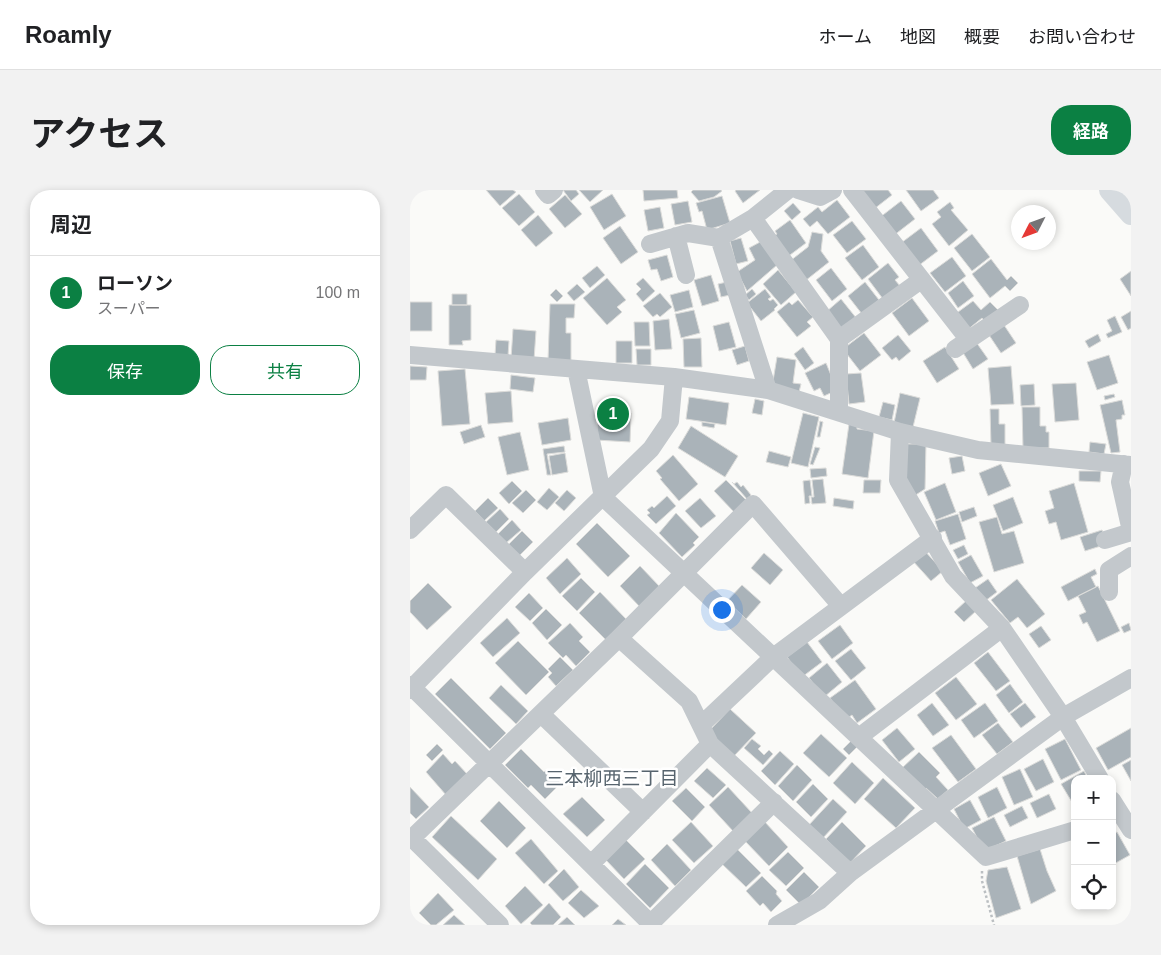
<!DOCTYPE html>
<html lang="ja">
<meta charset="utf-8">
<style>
:root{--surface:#fff;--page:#f2f2f2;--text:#202124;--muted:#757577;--line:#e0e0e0;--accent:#0b8043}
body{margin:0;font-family:Helvetica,"Noto Sans JP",sans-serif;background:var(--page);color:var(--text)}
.controls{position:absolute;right:15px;bottom:15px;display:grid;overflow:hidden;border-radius:10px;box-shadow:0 2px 8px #0003}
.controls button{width:45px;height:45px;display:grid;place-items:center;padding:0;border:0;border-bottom:1px solid var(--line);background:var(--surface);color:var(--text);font:25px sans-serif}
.compass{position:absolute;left:601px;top:15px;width:45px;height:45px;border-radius:50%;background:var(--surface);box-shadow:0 2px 8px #0003;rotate:228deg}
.you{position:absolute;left:311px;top:419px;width:18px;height:18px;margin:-12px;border:4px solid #fff;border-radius:50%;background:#1a73e8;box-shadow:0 0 0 8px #1a73e833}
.badge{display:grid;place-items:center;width:32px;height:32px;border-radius:50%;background:var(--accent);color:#fff;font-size:16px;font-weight:700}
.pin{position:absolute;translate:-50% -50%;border:2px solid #fff;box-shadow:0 1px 5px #0006}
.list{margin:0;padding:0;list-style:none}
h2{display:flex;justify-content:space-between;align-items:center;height:65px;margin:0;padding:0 20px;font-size:21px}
h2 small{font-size:16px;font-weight:400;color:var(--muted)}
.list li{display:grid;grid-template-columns:32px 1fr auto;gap:15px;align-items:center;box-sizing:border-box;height:75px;padding:0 20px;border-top:1px solid var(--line)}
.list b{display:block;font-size:19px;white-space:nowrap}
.list p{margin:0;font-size:16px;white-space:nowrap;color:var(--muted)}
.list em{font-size:16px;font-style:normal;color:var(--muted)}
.actions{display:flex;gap:10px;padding:15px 20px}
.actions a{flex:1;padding:11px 0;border:1px solid var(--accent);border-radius:20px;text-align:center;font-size:18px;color:var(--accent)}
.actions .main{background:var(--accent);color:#fff}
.icon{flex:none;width:28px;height:28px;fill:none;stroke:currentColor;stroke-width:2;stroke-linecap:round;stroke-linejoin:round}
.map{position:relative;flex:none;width:721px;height:735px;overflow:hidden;border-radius:20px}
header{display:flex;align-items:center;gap:30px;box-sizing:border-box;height:70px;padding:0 25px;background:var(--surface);border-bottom:1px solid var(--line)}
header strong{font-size:24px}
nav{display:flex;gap:28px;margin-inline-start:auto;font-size:18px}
.intro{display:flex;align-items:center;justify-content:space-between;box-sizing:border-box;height:120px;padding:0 30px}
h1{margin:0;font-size:35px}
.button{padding:12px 22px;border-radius:20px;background:var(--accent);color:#fff;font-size:18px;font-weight:700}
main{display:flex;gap:30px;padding:0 30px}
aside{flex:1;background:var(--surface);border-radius:20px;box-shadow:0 2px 8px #0003}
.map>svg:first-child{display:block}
</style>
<header>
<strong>Roamly</strong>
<nav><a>ホーム</a><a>地図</a><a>概要</a><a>お問い合わせ</a></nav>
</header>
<div class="intro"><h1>アクセス</h1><a class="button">経路</a></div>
<main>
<aside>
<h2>周辺<small></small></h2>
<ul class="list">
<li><span class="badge">1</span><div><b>ローソン</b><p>スーパー</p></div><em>100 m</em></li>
</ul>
<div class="actions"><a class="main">保存</a><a>共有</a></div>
</aside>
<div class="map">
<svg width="721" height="735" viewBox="0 0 721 735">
<rect width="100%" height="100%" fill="#fafaf8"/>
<path fill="#aab3b9" stroke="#dcdcda" d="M76,0H103L106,2L90,16Z
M153,0H166L169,4L161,11Z
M169,0H193L180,12Z
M233,0H267L268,8L234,11Z
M283,0H311L312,1L304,7L289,11L281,2Z
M350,0L333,13L325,1L326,0Z
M449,0H478L482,5L464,19Z
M496,0H523L529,8L511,21Z
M109,4L125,22L109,36L92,18Z
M202,4L216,26L194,40L180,17Z
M155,5L172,24L155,38L139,19Z
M312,6L320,33L297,40L292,21L289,22L286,13Z
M427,10L440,27L418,44L407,31L400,37L393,29L408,17L412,22Z
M278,11L282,32L265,35L261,14Z
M491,11L505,29L483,46L469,28Z
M540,12L544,18L541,20L558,40L539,56L522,34L531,27L527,22Z
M383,13L391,22L382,30L374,21Z
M250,17L254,38L238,41L234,20Z
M128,25L143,43L126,57L111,40Z
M380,30L396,53L376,68L361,48L367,44L365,41Z
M442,31L456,49L437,63L423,45Z
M210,36L228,62L211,74L193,48Z
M511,38L528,61L508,76L491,53Z
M402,42L413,44L411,61L419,72L395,91L380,71L398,57Z
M562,44L580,67L562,81L544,58Z
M331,48L338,71L326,74L320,51Z
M352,51L367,75L337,101L327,82L345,70L339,58Z
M453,55L469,77L452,90L435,68Z
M257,65L263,87L251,91L247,79L241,80L238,70Z
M542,67L556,86L535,102L520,83Z
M581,69L597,90L601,86L608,93L600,101L595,96L580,108L562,84Z
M478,73L489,87L485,90L490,96L473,109L458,89Z
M187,76L195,85L180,98L172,88Z
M421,78L437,99L422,111L406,90Z
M368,80L386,102L371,115L353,94Z
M721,81V106L710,89Z
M301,85L309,111L292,116L284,90Z
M197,88L216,110L207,117L212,122L197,135L173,108Z
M233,88L245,101L233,112L226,104L231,99L226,94Z
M553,91L564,106L548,118L538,103Z
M317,92L320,105L311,107L308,94Z
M455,92L469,110L452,124L438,106Z
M167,94L175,102L164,111L157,103Z
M146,99L153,106L147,112L140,105Z
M342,99L346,104L339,110L335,105Z
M355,99L361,107L358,109L360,111L363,109L368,115L364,119L365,120L351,131L337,113Z
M279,100L283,117L265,122L260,105Z
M250,103L262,117L250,127L247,124L243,127L233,116Z
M42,104H57V115H42Z
M502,108L519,131L499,146L482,123Z
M431,109L447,129L431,141L416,122Z
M388,110L403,127L397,132L401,136L387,147L367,122L379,112L382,115Z
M563,111L571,120L580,112L588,120L575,131L572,128L556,141L544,125Z
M0,112H22V141H0Z
M140,114H165L164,128H156V143H161V172L138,171Z
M39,115H61V150L52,151L53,155H39Z
M284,120L290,143L271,148L265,124Z
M721,121V138L718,140L711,127Z
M705,126L712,142L698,148L696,144L702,141L697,130Z
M259,129L262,159L245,160L243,131Z
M224,132H239L240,156H225Z
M319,132L326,157L309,161L303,136Z
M594,135L606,153L591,163L579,145Z
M103,139L126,141L124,170L101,169Z
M454,143L471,165L450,181L433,159Z
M688,144L691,151L679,158L675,151Z
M488,145L501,161L489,171L486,167L482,170L472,158Z
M291,148L292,177H274L273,149Z
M86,150L99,151L98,166L85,165Z
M206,151H222V173H206Z
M566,152L578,169L563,179L552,161Z
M335,156L339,171L327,175L322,160Z
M393,157L404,173L395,180L384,164Z
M535,157L549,179L527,193L513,171Z
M226,159H241V175H227Z
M699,165L708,193L687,200L677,172Z
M367,167L386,170L383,193L391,194L389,202L362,197Z
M416,173L427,200L414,206L410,198L404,201L395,183Z
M0,176L17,177L16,190H0Z
M601,176L604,214L581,215L578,178Z
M55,179L60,234L32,236L28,181Z
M451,183L455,212L439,214L436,184Z
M101,185L125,188L123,202L100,199Z
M666,193L669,230L645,232L642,194Z
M624,194L625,215L611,216L610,195Z
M101,201L103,232L78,234L75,203Z
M490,203L510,208L503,237L484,233Z
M704,204L705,207L695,210L694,206Z
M279,207L319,213L316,235L276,229Z
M345,209L354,211L352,225L342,223Z
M712,210L715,225H712V229L706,230L710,262L701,263L690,215Z
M473,212L485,215L482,230L469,227Z
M612,217H630V236H636V242H639V258H613Z
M580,219H589V234H595V255H581Z
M188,221L221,223L220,252L186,250Z
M393,223L409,227L398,277L381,273Z
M158,228L161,250L132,255L128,233Z
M410,231L413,232L410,247H407Z
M292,232L305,234L304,238L292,236Z
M439,234L447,236V239L464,241L458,288L432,284Z
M71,235L75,247L54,254L50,242Z
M281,236L328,266L315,287L268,258Z
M110,242L119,280L97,285L88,247Z
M680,252L696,254L694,264L679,262Z
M496,254H516L515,299L504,306L495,293Z
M154,256L155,262L137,264L141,285H137L133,259Z
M405,257L410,258L403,275L400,274Z
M359,261L381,267L378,277L356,272Z
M155,263L158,282L142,285L139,266Z
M263,265L288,294L269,311L250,289L252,288L246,281Z
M552,266L555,281L542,284L539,268Z
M591,274L601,296L578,306L569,283Z
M416,278L417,286L401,288L400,279Z
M669,281H691L690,292L669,291Z
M413,289L416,313L402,314L401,307H404L402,290Z
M316,290L336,310L324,322L304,301Z
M400,290L402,306H399L400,313L395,314L393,291Z
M454,290H471L470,303H453Z
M102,291L112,301L99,314L89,303Z
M322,292L324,294L327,292L331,297L333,295L341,305L337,309Z
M535,293L546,322L526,330L514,302Z
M664,293L678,342L651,350L646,332L639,334L635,321L644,318L639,301Z
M139,298L149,307L137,320L127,312Z
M116,300L126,310L113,323L102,313Z
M157,300L166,308L154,321L145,313Z
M257,306L266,316L246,334L237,325L240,323L237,320L242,316L244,318Z
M603,307L613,333L593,341L583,315Z
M78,308L88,318L74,331L65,321Z
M290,308L306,326L291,338L275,321Z
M424,308L444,311L443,319L423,316Z
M564,317L567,326L552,332L549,322Z
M90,319L99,329L86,342L76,332Z
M266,323L289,347L283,353L285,355L272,367L249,343Z
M548,324L556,349L540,355L535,341L529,343L525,331Z
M587,327L592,344L604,341L614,373L584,382L569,332Z
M102,330L111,340L96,353L88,344Z
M187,333L220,366L198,387L166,354Z
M692,340L697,354L675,361L670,347Z
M112,341L123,352L109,366L98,355Z
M554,355L558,364L548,369L543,360Z
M513,359L533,381L521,391L502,370Z
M354,363L373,380L360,395L341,378Z
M561,365L573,386L560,393L548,372Z
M157,368L171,384L150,404L136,388Z
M230,376L250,397L230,417L210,396Z
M685,379L687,384L681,387L686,397L658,411L651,397Z
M171,388L185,402L167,421L152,406Z
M578,389L587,402L575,411L565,398Z
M607,389L635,424L617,438L608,427L600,433L581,410Z
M18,393L42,417L17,440L0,422V411Z
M332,395L351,412L336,429L317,411Z
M688,396L710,441L687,452L677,432L673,434L669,425L676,422L668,406Z
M190,402L216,429L196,450L169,423Z
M119,403L133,418L120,431L105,417Z
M557,410L566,421L554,432L544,422Z
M136,419L152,435L137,450L122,433Z
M97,428L110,443L83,467L70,453Z
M160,433L173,447L169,451L180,462L166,476L156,465L153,468L138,453Z
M719,433L721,440L714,443L711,437Z
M430,435L443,453L422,469L408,451Z
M631,436L641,450L629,458L619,444Z
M108,451L139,482L116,505L85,473Z
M397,452L412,472L392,487L377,467Z
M441,459L456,478L441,490L425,471Z
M578,462L600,491L586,501L564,473Z
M150,467L163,480L146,496L138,487L142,483L138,479Z
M417,473L432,492L414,507L399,488Z
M546,487L567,514L546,530L525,503Z
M41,488L96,543L80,559L25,504Z
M445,490L466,519L447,533L442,525L435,530L420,508Z
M600,494L613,512L599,523L586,505Z
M91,495L118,521L106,534L79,508Z
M522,513L539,535L523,546L507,525Z
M575,513L588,531L564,548L551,530Z
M615,513L626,527L611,538L600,524Z
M320,519L346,543L324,566L299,541Z
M588,533L603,552L587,564L572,545Z
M487,538L505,559L489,572L472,550Z
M721,538V567L698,580L686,558Z
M411,544L437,568L419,587L393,563Z
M541,545L566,579L548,592L522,558Z
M342,549L351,556L348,559L354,565L359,560L363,564L353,575L334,558Z
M655,549L671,580L651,590L635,559Z
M441,551L447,557L439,565L433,559Z
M27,554L33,560L22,571L16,565Z
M111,559L134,582L137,579L151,593L135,609L121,595L118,598L95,575Z
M370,561L384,574L365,595L351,581Z
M509,562L530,583L526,587L538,600L528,609L516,598L513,601L492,578Z
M33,564L42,574L45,571L58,585L36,605L16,582Z
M633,569L644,592L626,601L614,579Z
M721,570V591L712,575Z
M442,572L464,593L445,614L423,593Z
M387,575L402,590L383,611L368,596Z
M297,578L316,595L303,608L284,591Z
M610,579L623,607L604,615L592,587Z
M674,581L678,589H665V617L651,594Z
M473,588L505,618L486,638L454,609Z
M403,594L418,609L401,627L386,612Z
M0,597L19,617L6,629L0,623Z
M318,597L342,623L323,641L299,615Z
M587,597L597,618L578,628L568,607Z
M276,598L295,617L282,631L262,611Z
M639,604L646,619L627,628L620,613Z
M172,607L195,630L177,647L153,624Z
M423,609L437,622L412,649L398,636Z
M560,610L571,630L554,639L544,619Z
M89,611L116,638L97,658L70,631Z
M612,616L618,628L600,637L594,625Z
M41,626L87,669L68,690L22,647Z
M584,627L596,651L574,661L562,638Z
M354,631L378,657L359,676L334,650Z
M281,632L303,656L284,673L262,650Z
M432,632L456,656L440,673L416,649Z
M707,642L720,665L702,675V644Z
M121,649L148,681L134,694L105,663Z
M215,649L235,669L214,689L195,669Z
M257,654L281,680L265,696L241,670Z
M326,658L351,683L336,697L311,673Z
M630,659L637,681L646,701L621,714L607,666Z
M378,662L394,678L376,696L359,680Z
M235,674L259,698L240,718L216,694Z
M597,677L611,719L586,728L576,691L578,680Z
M154,679L169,697L153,711L138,695Z
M394,682L409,697L391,715L376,700Z
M352,686L367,701L366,704L372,711L361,722L353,713L350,716L336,701Z
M115,696L133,715L111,734L95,716Z
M171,700L189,716L174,728L158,713Z
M28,703L44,720L26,735H21L9,723Z
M139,713L151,727L143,735H122L120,733Z
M44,725L55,735H33Z
M157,727L165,735H148Z
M208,729L216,735H202Z"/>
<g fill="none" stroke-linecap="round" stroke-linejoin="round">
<path stroke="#bbbfc2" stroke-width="2.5" stroke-dasharray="2.5 2.5" stroke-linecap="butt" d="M572,681V691L584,735"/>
<path stroke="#c3c8cc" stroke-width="18" d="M134,0L138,5L144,0
M388,0L410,7L423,0
M442,0L558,149
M343,28L429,149
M266,46L276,85
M240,54L278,43L309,48
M545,159L610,115
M0,165L264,187L358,200L490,242L568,260L721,275
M166,179L193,307L576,667L665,640
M358,200L309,48L343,28L378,0
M429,222V149L511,90
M490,242L488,290L543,386L592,438L653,527L690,589
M714,274L710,292L721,341
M0,340L36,305L115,382
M695,350L721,342
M699,402V380L721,366
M209,448L279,511L300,554L440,683
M0,495L242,735
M0,500L115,382L241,259L260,231L264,187
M131,524L233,622
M291,535L362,468L523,348
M449,547L592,438
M702,610L721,640
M2,648L90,735
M0,650L209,448L343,314L430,415
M181,674L300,554
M240,734L364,612
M367,735L409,711L440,683L653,527L721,488"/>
<path stroke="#d6dbdf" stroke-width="22" d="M700,0L721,24"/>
</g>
<g text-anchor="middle" stroke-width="5" stroke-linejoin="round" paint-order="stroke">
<g font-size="19" fill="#57646e" stroke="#fff">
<text x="202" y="595">三本柳西三丁目</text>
</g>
</g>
</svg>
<div class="controls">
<button>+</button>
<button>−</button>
<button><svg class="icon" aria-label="locate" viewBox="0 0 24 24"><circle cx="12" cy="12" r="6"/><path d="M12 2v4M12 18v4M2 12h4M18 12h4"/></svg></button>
</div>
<svg class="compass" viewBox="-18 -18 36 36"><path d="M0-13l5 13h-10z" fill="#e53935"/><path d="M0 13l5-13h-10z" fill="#757577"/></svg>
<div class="you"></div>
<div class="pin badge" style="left:203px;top:224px">1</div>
</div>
</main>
